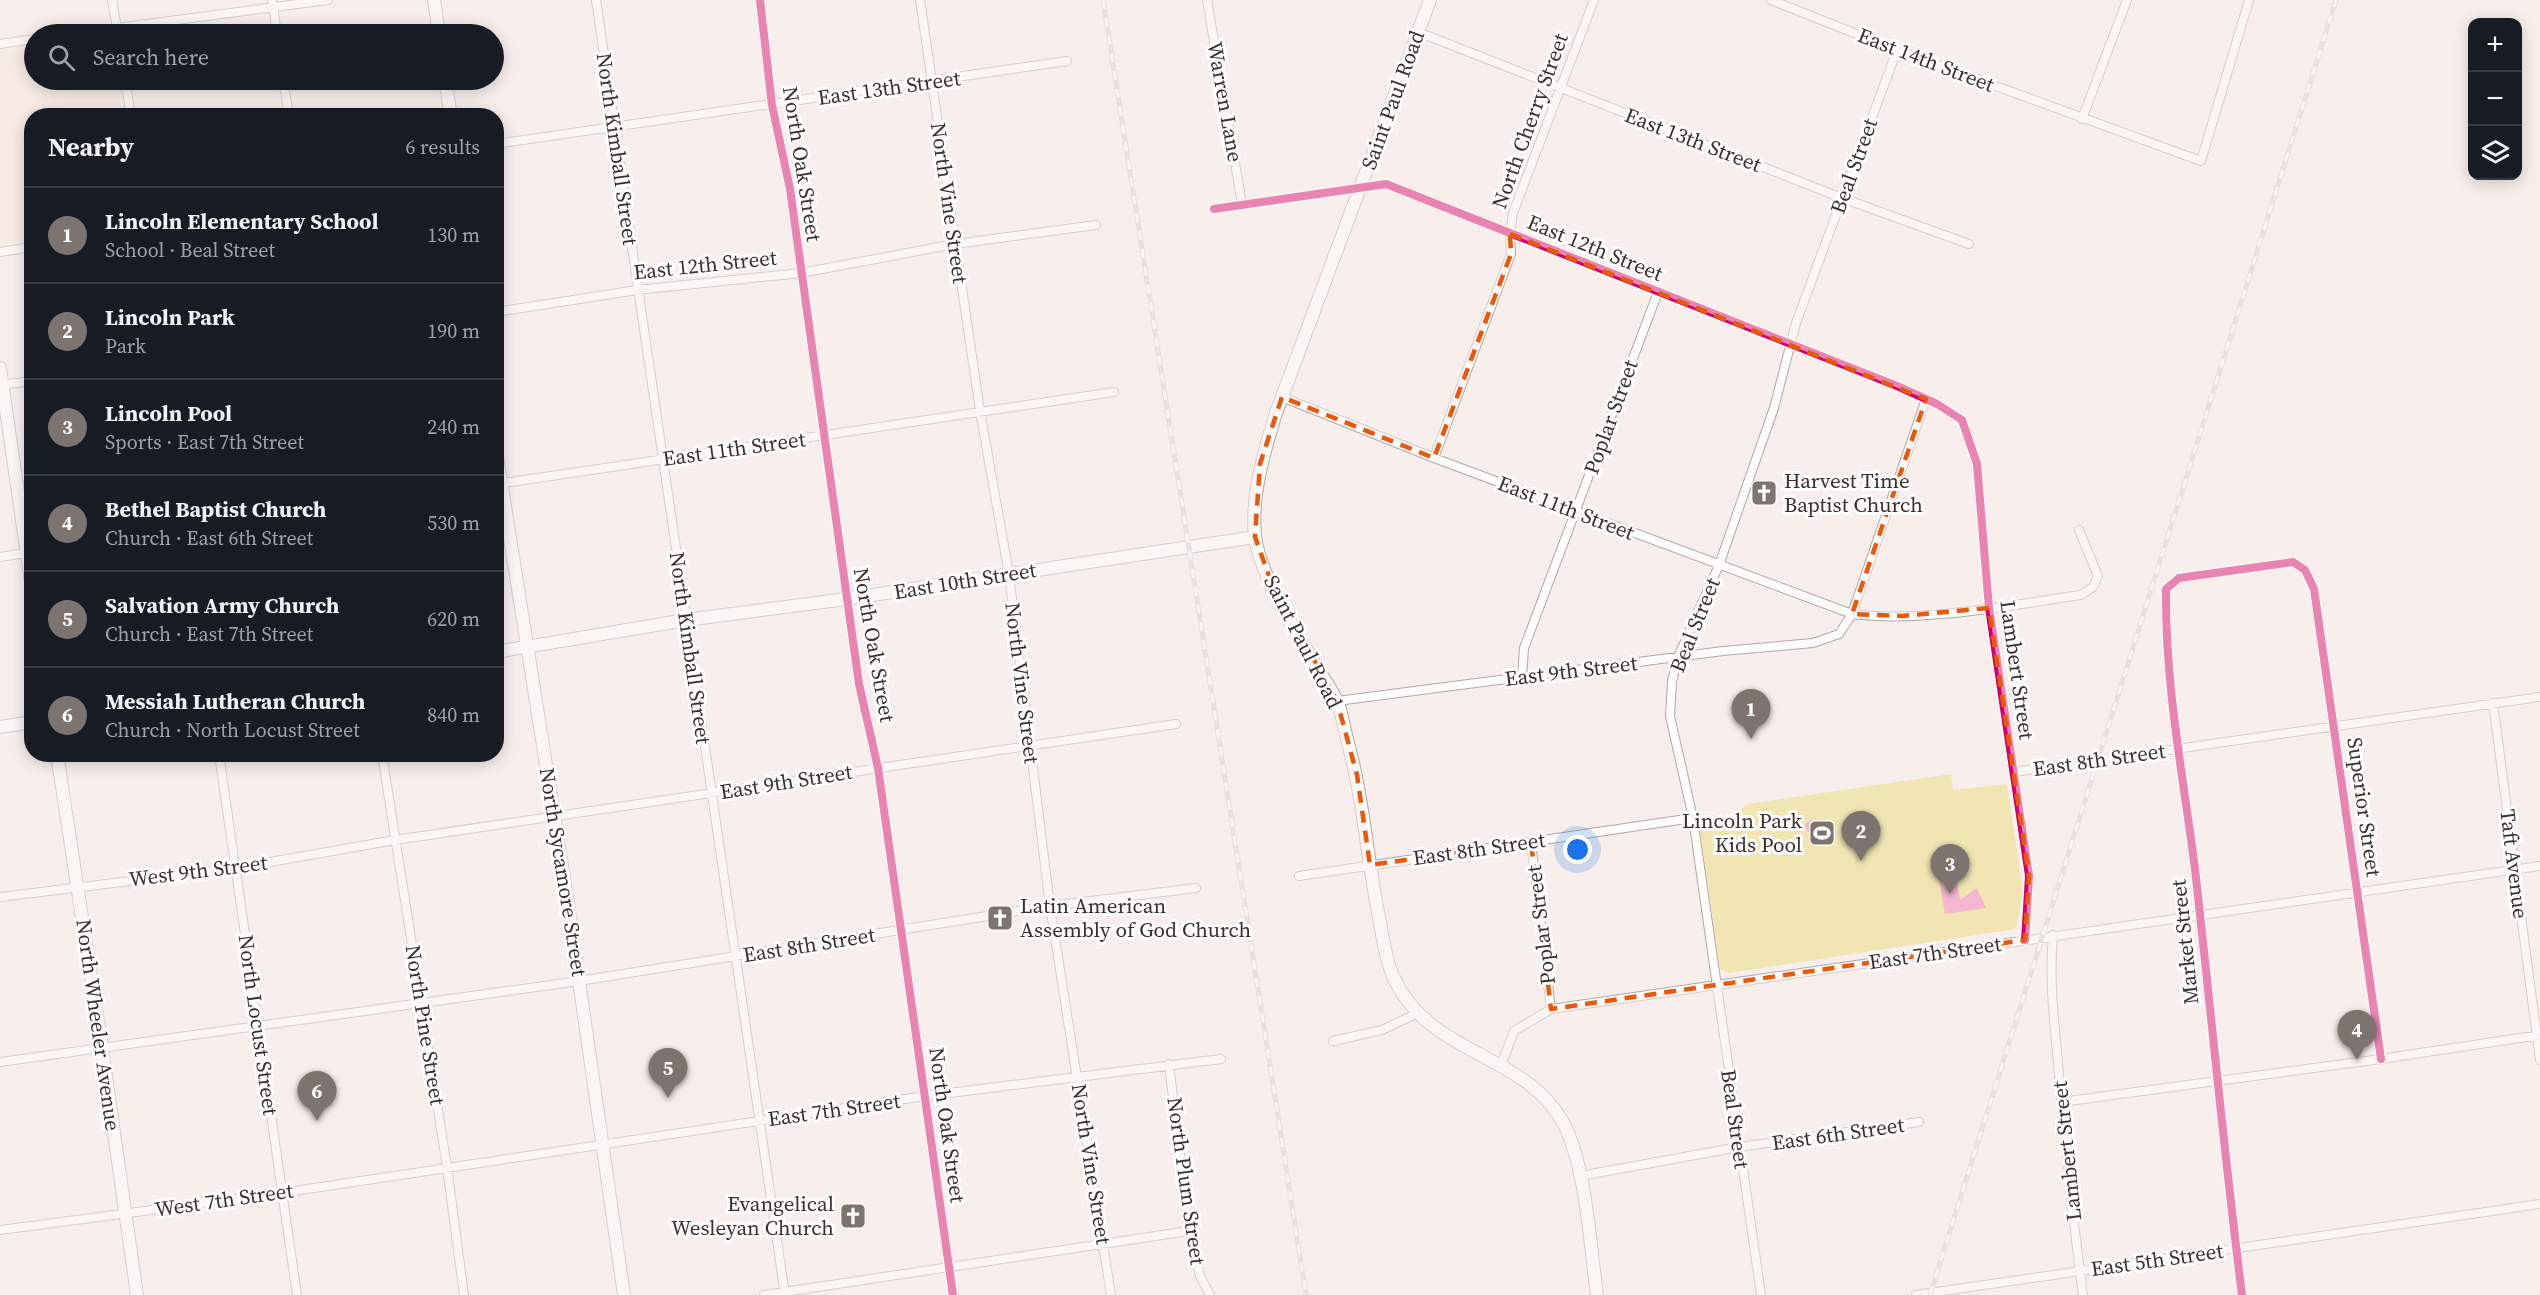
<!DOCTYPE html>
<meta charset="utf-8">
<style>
:root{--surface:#171b24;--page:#242831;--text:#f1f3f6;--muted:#9ea1a6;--line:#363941;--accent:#7d736f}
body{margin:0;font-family:"Source Serif 4",serif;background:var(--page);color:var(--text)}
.controls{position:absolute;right:18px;top:18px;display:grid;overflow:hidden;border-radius:12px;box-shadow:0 3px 15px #0003}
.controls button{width:54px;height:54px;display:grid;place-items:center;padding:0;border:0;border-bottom:2px solid var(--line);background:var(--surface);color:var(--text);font:30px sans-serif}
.you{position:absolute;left:1578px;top:850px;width:21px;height:21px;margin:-15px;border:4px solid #fff;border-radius:50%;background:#1a73e8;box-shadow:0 0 0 9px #1a73e833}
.badge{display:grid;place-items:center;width:39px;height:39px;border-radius:50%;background:var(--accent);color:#fff;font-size:20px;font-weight:700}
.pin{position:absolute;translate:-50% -50px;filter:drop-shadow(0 2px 3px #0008)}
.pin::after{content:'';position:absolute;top:32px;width:21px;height:18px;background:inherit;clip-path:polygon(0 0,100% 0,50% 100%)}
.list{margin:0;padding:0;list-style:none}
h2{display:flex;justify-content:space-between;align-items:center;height:78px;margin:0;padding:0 24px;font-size:26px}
h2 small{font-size:20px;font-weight:400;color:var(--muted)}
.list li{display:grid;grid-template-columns:39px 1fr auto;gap:18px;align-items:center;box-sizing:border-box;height:96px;padding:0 24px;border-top:2px solid var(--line)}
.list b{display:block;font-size:22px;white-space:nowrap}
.list p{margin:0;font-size:20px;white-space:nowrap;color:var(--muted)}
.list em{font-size:20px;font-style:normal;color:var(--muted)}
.icon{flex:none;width:33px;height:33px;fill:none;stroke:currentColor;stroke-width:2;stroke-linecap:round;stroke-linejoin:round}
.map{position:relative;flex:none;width:2540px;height:1295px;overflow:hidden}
.search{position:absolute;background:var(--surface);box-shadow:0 3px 15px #0003;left:24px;top:24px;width:480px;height:66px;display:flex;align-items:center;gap:15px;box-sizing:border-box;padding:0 21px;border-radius:33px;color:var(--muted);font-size:22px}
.panel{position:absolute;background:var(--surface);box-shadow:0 3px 15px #0003;left:24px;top:108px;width:480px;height:654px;border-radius:24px}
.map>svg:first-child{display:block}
</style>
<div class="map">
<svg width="2540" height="1295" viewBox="0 0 2540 1295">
<rect width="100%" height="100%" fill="#f8efec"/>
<path fill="#f9e6de" d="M34,46V80H122L128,115L32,116L31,241L0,246V51Z"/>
<path fill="#f1e6b3" d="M1951,774L1953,790L2007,784L2023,891L2017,925L2015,929L1729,973L1720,970L1700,830L1705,822L1731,817L1747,804Z"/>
<path fill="#f5b6d1" d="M1812,819L1815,827L1829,831L1832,842L1825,846L1820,834L1808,832L1804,825Z
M1956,877L1960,900L1977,888L1986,908L1945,914L1939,879Z"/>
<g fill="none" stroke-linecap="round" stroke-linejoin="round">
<defs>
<path id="street" d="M112,0L118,34
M272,0L277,34
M596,0L785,1295
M760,0L772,105L790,189L859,684L878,768L953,1295
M920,0L980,411L1009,574L1050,906L1111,1295
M1207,0L1242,204
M1771,0L1897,50L2201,161L2249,0
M1418,32L1842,198L1969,244
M72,34L328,0
M0,44L34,39
M125,80L131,116
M283,80L289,116
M2082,119L2127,0
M496,144L1067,61
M1214,209L1386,184L1897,386L1937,404L1962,420L1977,464L1989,608L2029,876L2025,940
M0,252L32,247
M496,312L637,290L801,273L955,244L1096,225
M0,385L32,381
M1282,397L1434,458L1852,614C1922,623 2010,605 2081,595L2093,587L2098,576L2079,530
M1434,458L1511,254L1510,234L1513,213L1594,0
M497,484L1114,392
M0,557L32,552
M1522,678L1524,648L1658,292
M1337,701L1723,651L1813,643L1839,634L1852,614L1926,399
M2493,703L2540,1060
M219,754L297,1295
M382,754L447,1167L464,1295
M2014,772L2540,697
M1531,842L1551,1009
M1299,876L1693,818
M0,897L236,868L395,840L1176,724
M2053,935C2049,978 2054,1020 2058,1063C2064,1141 2073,1218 2083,1295
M1333,1041L1382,1030L1418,1013
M0,1062L579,981L1050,906L1196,888
M1169,1064L1189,1231L1200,1276L1210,1295
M1501,1066L1514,1031L1551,1009L2540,866
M2061,1102L2381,1059L2540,1035
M1580,1176L1739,1147L1919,1122
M0,1230L281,1193L925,1096L1221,1059
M764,1295L1189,1231
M1761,1295L1693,818L1670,716L1672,681L1678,657L1719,565L1774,408L1796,323L1897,50
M1916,1295L2540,1204
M2242,1295C2224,1153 2211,1011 2195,869C2183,774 2165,687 2166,589L2179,578L2293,562L2305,570L2314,589L2381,1059"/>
<path id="secondary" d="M434,0L439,34
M1430,0L1276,413C1264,452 1251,495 1255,536C1260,576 1296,633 1317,667C1323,678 1332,690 1337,701C1342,712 1343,724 1346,735C1363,795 1367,857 1379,918C1383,937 1385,958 1393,976C1428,1055 1521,1052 1561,1119C1586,1161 1590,1245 1597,1295
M445,80L451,116
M0,368L32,589
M496,450L567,897L624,1295
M496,652L686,620L846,599L1255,537
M0,727L32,722
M57,754L102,1048L137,1295"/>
</defs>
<use href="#street" stroke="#b1a8a4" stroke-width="10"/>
<use href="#secondary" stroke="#b1a8a4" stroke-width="14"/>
<use href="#street" stroke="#fefdfc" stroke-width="8"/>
<use href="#secondary" stroke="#fefdfc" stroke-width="12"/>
<defs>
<path id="rail" d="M1103,0L1306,1295
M1930,1295L2336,0"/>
</defs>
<use href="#rail" stroke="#d3d0ce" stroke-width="5"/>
<use href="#rail" stroke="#fefefe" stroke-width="3" stroke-dasharray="9" stroke-linecap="butt"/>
<defs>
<path id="cycleway" d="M760,0L772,105L790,189L859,684L878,768L953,1295
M1214,209L1386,184L1897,386L1937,404L1962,420L1977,464L1989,608L2029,876L2025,940
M2242,1295C2224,1153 2211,1011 2195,869C2183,774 2165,687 2166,589L2179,578L2293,562L2305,570L2314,589L2381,1059"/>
</defs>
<use href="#cycleway" stroke="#fefefe" stroke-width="11"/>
<use href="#cycleway" stroke="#d6006c" stroke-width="8"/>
</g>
<path d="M0 0H2540V1295H0ZM1510,234L1926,399L1852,614L1902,616L1989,608L2029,876L2025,940L1551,1009L1531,842L1370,865L1357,775L1337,701L1272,584L1255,537L1260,464L1282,397L1434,458L1511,254Z" fill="#f8efec" fill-opacity=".55" fill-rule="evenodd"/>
<path fill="none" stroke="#e8590c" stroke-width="4.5" stroke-dasharray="12 8" stroke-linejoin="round" d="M1510,234L1926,399L1852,614L1902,616L1989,608L2029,876L2025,940L1551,1009L1531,842L1370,865L1357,775L1337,701L1272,584L1255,537L1260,464L1282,397L1434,458L1511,254Z"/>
<defs>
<symbol id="church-square" viewBox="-11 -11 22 22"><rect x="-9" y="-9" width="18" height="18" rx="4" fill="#7d736f" stroke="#fefefe"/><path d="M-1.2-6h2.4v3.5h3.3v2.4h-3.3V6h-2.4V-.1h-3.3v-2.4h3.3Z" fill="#fff"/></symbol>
<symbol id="stadium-square" viewBox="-11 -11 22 22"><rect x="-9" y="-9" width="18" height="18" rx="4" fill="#7d736f" stroke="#fefefe"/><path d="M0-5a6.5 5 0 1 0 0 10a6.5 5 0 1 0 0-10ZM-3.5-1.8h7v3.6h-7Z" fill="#fff"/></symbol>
</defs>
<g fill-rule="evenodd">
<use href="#church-square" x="1749" y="478" width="30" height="30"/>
<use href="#stadium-square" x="1807" y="818" width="30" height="30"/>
<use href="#church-square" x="985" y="903" width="30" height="30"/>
<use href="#church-square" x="838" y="1201" width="30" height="30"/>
</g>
<g text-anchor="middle" stroke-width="6" stroke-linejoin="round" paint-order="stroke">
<g font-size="21" fill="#3b302c" stroke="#fefefe">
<text transform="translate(1926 60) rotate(21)" y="7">East 14th Street</text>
<text transform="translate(889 88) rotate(-8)" y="7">East 13th Street</text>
<text transform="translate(1393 100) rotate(-70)" y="7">Saint Paul Road</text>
<text transform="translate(1225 102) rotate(80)" y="7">Warren Lane</text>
<text transform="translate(1530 121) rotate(-70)" y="7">North Cherry Street</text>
<text transform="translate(1693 140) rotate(21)" y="7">East 13th Street</text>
<text transform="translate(617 149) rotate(82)" y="7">North Kimball Street</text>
<text transform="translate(802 164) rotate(81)" y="7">North Oak Street</text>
<text transform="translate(1854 166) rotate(-70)" y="7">Beal Street</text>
<text transform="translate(949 203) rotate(82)" y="7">North Vine Street</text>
<text transform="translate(1595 248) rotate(22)" y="7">East 12th Street</text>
<text transform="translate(705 265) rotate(-6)" y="7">East 12th Street</text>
<text transform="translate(1611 417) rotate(-70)" y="7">Poplar Street</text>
<text transform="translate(734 449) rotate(-8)" y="7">East 11th Street</text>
<text transform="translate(1566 508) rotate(21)" y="7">East 11th Street</text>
<text transform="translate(965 581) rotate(-9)" y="7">East 10th Street</text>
<text transform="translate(1695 625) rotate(-68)" y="7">Beal Street</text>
<text transform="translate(1303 642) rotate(63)" y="7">Saint Paul Road</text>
<text transform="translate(874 645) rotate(80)" y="7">North Oak Street</text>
<text transform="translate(690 648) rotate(82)" y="7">North Kimball Street</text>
<text transform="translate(2017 670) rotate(82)" y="7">Lambert Street</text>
<text transform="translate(1571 671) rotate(-7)" y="7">East 9th Street</text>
<text transform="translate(1022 683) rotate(83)" y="7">North Vine Street</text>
<text transform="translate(2099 760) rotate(-8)" y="7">East 8th Street</text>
<text transform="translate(786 782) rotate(-9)" y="7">East 9th Street</text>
<text transform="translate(2364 807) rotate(82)" y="7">Superior Street</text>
<text transform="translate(1479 849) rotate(-8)" y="7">East 8th Street</text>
<text transform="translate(2514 864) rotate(83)" y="7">Taft Avenue</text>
<text transform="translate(198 871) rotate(-7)" y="7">West 9th Street</text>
<text transform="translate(563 872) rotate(81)" y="7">North Sycamore Street</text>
<text transform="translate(1541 925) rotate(-97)" y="7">Poplar Street</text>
<text transform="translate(2185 942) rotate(-96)" y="7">Market Street</text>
<text transform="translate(809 945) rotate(-9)" y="7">East 8th Street</text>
<text transform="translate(1935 953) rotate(-8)" y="7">East 7th Street</text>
<text transform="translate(98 1025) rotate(82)" y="7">North Wheeler Avenue</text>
<text transform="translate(258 1025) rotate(82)" y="7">North Locust Street</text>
<text transform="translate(425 1025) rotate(81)" y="7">North Pine Street</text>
<text transform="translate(834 1110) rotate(-8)" y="7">East 7th Street</text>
<text transform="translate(1735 1119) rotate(82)" y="7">Beal Street</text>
<text transform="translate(947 1125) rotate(82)" y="7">North Oak Street</text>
<text transform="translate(1838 1134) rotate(-8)" y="7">East 6th Street</text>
<text transform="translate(2067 1151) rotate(-96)" y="7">Lambert Street</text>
<text transform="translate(1091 1164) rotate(81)" y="7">North Vine Street</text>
<text transform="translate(1186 1181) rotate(82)" y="7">North Plum Street</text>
<text transform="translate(224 1200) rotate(-8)" y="7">West 7th Street</text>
<text transform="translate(2157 1260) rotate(-8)" y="7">East 5th Street</text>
</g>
<g font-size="21" fill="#3b302c" stroke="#fefefe" text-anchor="start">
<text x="1784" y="488">Harvest Time<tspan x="1784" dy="24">Baptist Church</tspan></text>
<text x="1802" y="828" text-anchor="end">Lincoln Park<tspan x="1802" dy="24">Kids Pool</tspan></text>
<text x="1020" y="913">Latin American<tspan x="1020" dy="24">Assembly of God Church</tspan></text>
<text x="834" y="1211" text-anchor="end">Evangelical<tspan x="834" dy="24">Wesleyan Church</tspan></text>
</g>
</g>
</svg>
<div class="controls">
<button>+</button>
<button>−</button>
<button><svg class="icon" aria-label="layers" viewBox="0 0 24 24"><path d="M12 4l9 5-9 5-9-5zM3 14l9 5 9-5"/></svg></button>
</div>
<div class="you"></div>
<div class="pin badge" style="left:1751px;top:739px">1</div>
<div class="pin badge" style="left:1861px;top:861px">2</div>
<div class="pin badge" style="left:1950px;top:894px">3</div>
<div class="pin badge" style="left:2357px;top:1060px">4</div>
<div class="pin badge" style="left:668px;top:1098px">5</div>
<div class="pin badge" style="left:317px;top:1121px">6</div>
<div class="search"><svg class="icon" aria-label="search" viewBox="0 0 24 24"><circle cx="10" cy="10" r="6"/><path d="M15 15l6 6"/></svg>Search here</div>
<section class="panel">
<h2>Nearby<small>6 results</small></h2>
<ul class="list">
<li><span class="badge">1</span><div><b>Lincoln Elementary School</b><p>School · Beal Street</p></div><em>130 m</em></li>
<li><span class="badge">2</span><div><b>Lincoln Park</b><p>Park</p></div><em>190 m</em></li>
<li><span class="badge">3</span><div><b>Lincoln Pool</b><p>Sports · East 7th Street</p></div><em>240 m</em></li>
<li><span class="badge">4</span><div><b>Bethel Baptist Church</b><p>Church · East 6th Street</p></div><em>530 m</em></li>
<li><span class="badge">5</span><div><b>Salvation Army Church</b><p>Church · East 7th Street</p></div><em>620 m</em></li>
<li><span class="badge">6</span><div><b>Messiah Lutheran Church</b><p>Church · North Locust Street</p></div><em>840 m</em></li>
</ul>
</section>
</div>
